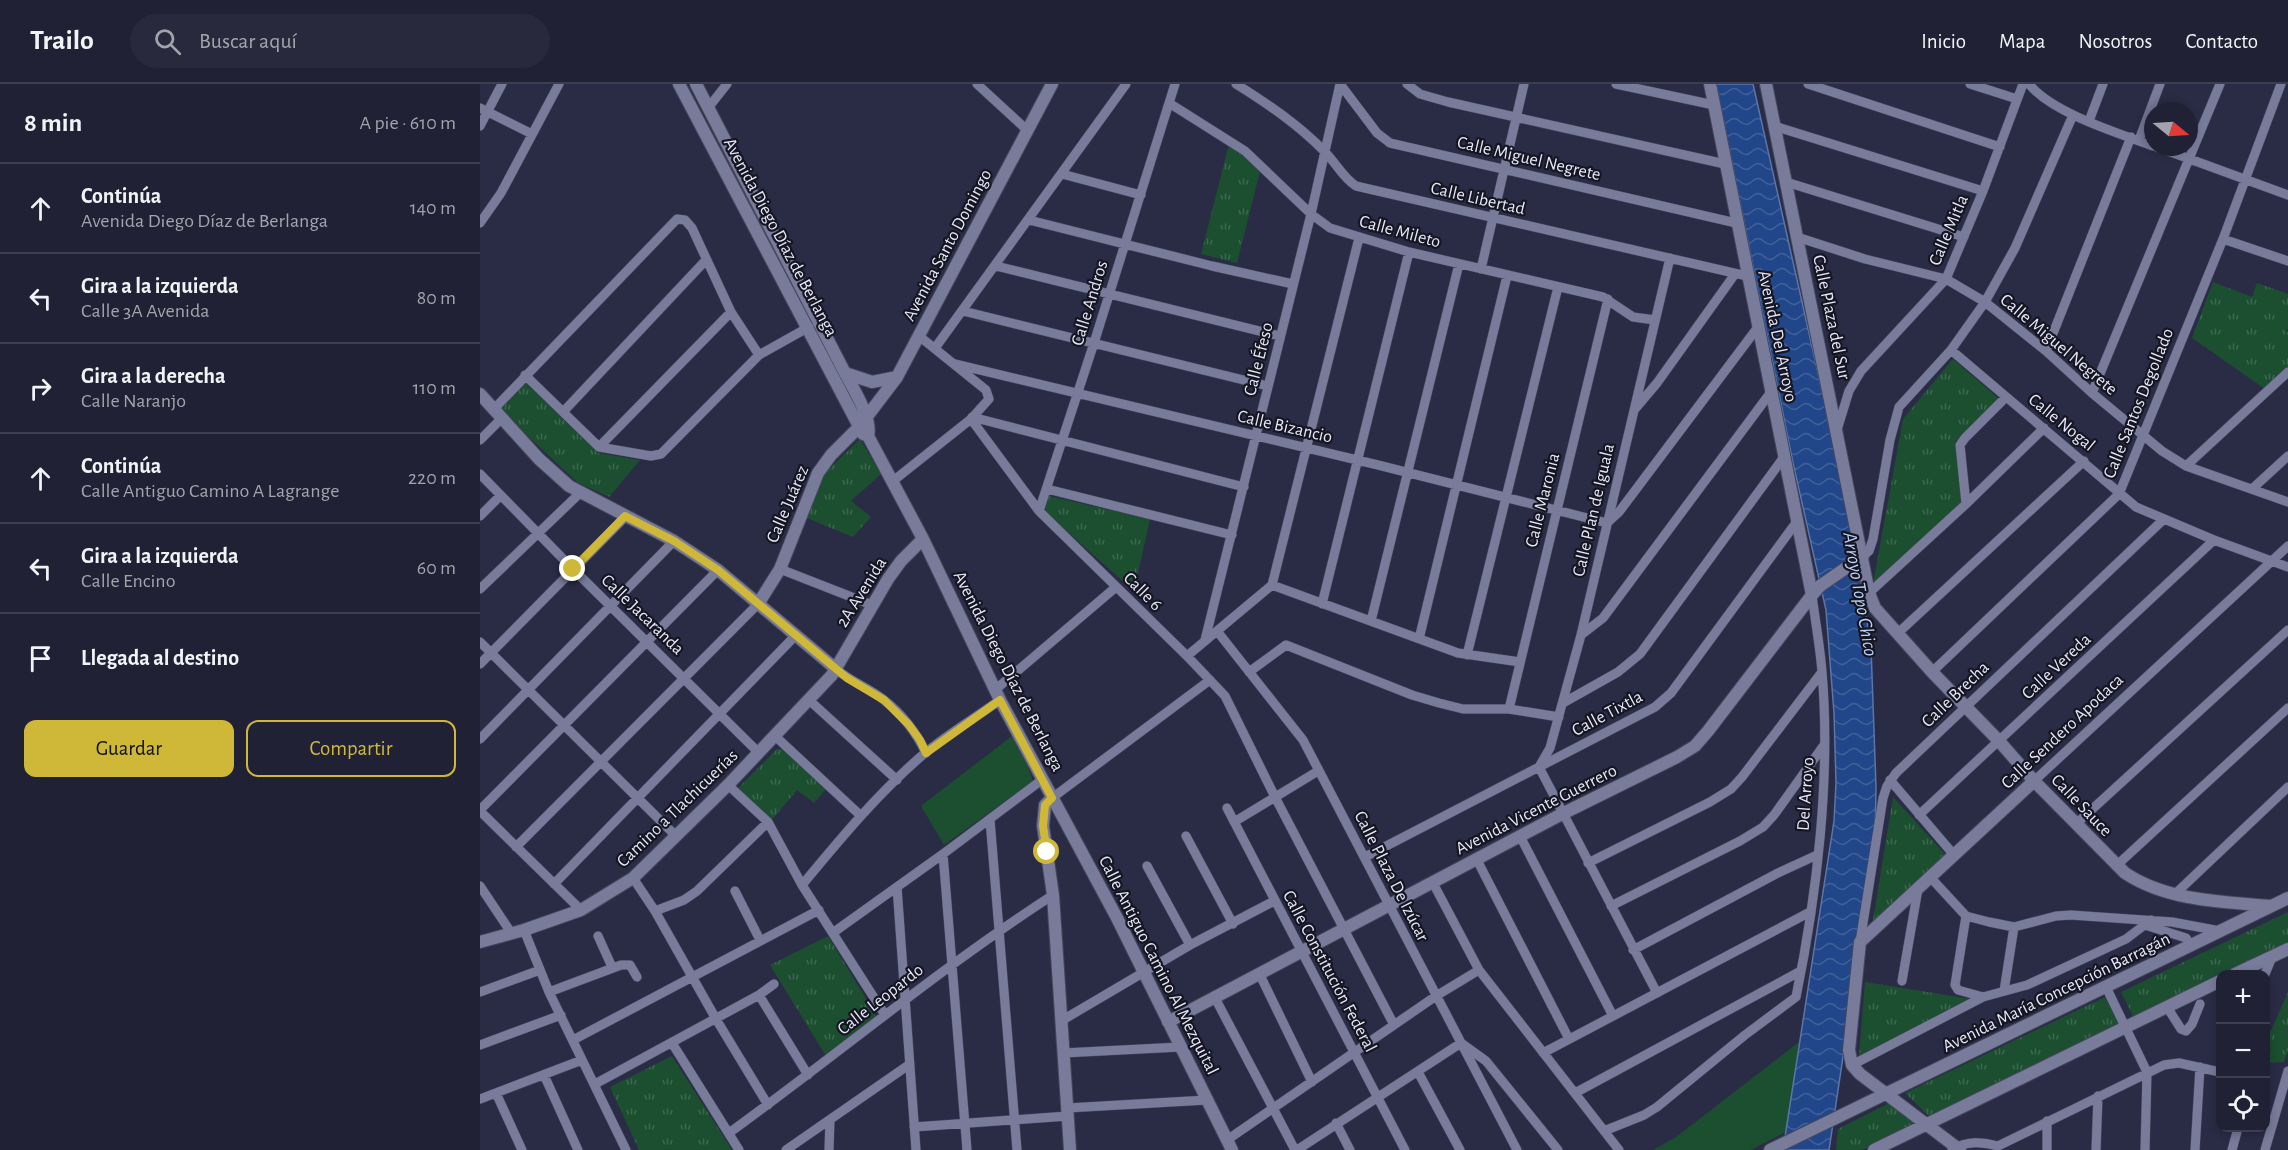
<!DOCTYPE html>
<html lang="es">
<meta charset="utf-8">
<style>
:root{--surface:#202134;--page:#28293c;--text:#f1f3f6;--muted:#a2a3ac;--line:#3d3e4f;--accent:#cfb837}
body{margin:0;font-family:"Alegreya Sans",sans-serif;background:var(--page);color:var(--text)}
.controls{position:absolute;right:18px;bottom:18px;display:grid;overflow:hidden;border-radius:12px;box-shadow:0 3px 9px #0003}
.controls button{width:54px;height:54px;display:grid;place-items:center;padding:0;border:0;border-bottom:2px solid var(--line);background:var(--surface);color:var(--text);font:30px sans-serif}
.compass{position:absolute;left:1664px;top:18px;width:54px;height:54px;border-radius:50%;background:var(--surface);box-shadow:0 3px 9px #0003;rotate:108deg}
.stop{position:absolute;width:18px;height:18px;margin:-14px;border:4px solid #cfb837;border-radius:50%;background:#fff}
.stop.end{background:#cfb837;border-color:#fff;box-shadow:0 2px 6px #0008}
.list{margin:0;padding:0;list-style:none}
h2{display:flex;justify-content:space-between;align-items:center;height:78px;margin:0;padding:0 24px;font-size:26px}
h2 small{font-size:20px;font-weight:400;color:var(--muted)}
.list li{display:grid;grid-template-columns:39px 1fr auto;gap:18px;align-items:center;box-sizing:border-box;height:90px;padding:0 24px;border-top:2px solid var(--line)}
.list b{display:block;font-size:22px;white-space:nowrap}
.list p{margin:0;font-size:20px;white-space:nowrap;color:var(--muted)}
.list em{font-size:20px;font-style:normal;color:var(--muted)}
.actions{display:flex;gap:12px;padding:18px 24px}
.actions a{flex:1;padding:14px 0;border:2px solid var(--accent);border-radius:12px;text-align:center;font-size:21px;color:var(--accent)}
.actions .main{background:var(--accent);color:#111}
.icon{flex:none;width:33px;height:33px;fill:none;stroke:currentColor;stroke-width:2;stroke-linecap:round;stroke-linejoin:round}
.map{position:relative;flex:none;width:1808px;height:1066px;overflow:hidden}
header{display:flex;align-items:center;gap:36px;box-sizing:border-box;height:84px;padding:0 30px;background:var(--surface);border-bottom:2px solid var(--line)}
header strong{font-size:28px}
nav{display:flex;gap:33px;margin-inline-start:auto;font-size:21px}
.search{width:420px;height:54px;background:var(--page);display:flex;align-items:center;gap:15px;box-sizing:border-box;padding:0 21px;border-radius:33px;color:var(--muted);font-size:22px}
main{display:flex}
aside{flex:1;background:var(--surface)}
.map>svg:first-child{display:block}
</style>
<header>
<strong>Trailo</strong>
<div class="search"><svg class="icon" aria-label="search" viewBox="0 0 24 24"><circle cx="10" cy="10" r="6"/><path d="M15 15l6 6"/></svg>Buscar aquí</div>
<nav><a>Inicio</a><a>Mapa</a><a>Nosotros</a><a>Contacto</a></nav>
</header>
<main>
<aside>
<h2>8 min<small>A pie · 610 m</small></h2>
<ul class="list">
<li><svg class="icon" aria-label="ahead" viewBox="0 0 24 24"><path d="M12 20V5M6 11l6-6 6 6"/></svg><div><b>Continúa</b><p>Avenida Diego Díaz de Berlanga</p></div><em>140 m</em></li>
<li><svg class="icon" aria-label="left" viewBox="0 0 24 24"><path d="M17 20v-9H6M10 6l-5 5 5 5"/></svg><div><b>Gira a la izquierda</b><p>Calle 3A Avenida</p></div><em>80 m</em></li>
<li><svg class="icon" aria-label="right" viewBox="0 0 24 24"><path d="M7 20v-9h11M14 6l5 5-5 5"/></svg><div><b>Gira a la derecha</b><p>Calle Naranjo</p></div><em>110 m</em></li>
<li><svg class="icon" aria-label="ahead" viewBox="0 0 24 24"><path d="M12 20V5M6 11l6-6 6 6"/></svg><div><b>Continúa</b><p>Calle Antiguo Camino A Lagrange</p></div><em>220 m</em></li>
<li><svg class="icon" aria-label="left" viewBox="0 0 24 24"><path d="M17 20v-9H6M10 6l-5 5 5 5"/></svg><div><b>Gira a la izquierda</b><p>Calle Encino</p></div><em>60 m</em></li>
<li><svg class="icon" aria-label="arrive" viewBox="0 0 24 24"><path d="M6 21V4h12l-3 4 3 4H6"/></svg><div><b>Llegada al destino</b></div></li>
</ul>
<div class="actions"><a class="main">Guardar</a><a>Compartir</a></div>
</aside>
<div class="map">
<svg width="1808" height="1066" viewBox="0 0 1808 1066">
<defs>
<pattern id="park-tufts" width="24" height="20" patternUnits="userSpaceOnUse" patternTransform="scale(1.5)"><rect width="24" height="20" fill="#1c4e30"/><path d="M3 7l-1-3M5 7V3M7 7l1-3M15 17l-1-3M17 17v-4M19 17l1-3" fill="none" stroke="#3d684f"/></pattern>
<pattern id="water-waves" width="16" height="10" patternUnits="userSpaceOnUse" patternTransform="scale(1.5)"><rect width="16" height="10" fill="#214689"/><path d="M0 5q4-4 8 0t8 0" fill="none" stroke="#41619a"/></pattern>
</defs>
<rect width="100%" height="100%" fill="#2a2c46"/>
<path fill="#1c4e30" d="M532,652L545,675L553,697L464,761L441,722Z
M1319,958L1306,1048L1271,1066H1173L1196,1053Z"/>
<path fill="url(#park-tufts)" d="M749,60L780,87L757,179L721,170Z
M1733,198L1772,213L1777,199L1808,210V244L1806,246L1808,249V284L1785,305L1712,254Z
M1473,275L1518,314L1475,358L1482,422L1393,500L1423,335Z
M46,299L118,369L160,376L129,413L97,398L20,326Z
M380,355L401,390L371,417L391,433L373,453L327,434L344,390Z
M569,412L670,435L654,507L564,427Z
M297,665H303L346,705L334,719L317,706L291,737L258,704Z
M1413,713L1466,771L1392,842Z
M1808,828V859L1654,934L1641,908Z
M348,852L397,933L346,972L290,881Z
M1385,898L1491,915L1379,973Z
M1808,908V966L1804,978L1786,979L1791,964L1786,961V958Z
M1627,912L1642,942L1451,1034L1425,1009Z
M192,972L252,1066H159L130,1003Z
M1411,1018L1441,1039L1382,1066H1356L1358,1045Z"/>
<path fill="url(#water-waves)" stroke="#5c76aa" stroke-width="1.5" d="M1236,0H1273L1351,347L1377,472L1391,563L1396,703L1395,760L1349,1066H1303L1354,737L1356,699L1354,629L1346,526L1312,374Z"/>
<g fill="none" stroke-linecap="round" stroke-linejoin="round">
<defs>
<path id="street" d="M497,0L547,46
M756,0C788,20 819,41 845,68C856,79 863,94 876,102L1267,192
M860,0L897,49L910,59L1256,139
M927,0L940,10L968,18L1245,80
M1136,0L1234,21
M1328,0L1520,63
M1490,0L1537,15
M1549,0C1572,29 1638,49 1673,62
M689,19L765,67L831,130L850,144L929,168L1123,213L1153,233L1175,236
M0,24L52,50
M228,24L247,0
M1609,37L1623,0
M0,42L22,0
M1294,42L1503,107
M1659,56L1680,0
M1677,63L1808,111
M582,90L661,111
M1306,98L1484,153
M549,136L732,182L813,200
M0,139L21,109L79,0
M1317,153L1385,175L1466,195L1505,218L1566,267L1612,309L1682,367L1706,382L1808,418
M1743,155L1808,177
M516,182L800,252
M1001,185L1044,0
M483,227L788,302
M455,264L646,0
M1471,266L1656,423L1734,456L1808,483
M1566,267L1651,53
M475,280L898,381L1127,439L1139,428L1278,243
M45,291L119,363
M1612,309L1740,0
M1155,325L1177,299L1255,190
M13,326L197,135L205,136L212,144L251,228L279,271
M83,328L226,176
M492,333L764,403
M491,335L559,427L707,572L745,612L795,713L914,941
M1357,346L1369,307L1381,287L1466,195L1503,107L1543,0
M0,356L21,335
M119,363L171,372L181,370L279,271L329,243
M119,363L251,228
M1706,382L1808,288
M0,390L93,485L279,669
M413,397L491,335L509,315L506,306L439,252
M567,405L752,451
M1772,405L1808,372
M1486,420L1480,361L1485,354L1526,313
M559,427L614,259L695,0
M0,432L20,412
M1383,472L1389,467L1393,455L1410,356L1419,323L1471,266L1505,218L1535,164L1593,31
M300,485L392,521
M792,501L879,154
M792,501L978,569L1040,578
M0,505L100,409
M1389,509L1486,420L1564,344
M842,520L929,168
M891,537L979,180
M737,547L823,656L1037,1066
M1418,549L1604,377
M1101,551L1123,534L1291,308
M939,555L1027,192
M725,556L831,130L860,0
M0,558L196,752
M987,571L1078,203
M707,572L792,501
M0,580L145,433
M356,585C371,598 389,604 404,616C422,630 436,648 446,669
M769,588L806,561L932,611L959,619L983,625H1029L1079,633
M1452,588L1639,410L1743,155L1801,0
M515,606L636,503
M329,616L417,696
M1083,619L1138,588L1160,570L1304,373
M1029,625L1128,215
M295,652L380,731
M0,655L194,457
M1410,696L1474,771
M1554,697L1808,462
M248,701L288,738L322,801L405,931
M572,714L730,596
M747,724L925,1066
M0,726L238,486
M0,727L101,826
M1439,731L1734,456
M510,736L537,1066
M754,738L838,687
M1596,740L1808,546
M706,752L753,840
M1040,752L1133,932
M36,763L278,520
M463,770L487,1066
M885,773L1175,623L1191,609L1318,436
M997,776L1089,955
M1108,779L1230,718L1251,705L1262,693L1342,588
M667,782L710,861
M1636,782L1808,624
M153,794L175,827L236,935L288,1021
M1451,794L1486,832L1509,838L1534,843L1576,832L1591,831L1692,838L1740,847
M953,799L999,886L1139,1066
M74,800L316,551
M322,801C361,754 399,708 445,669C468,650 495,634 520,616
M0,802L32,850
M417,803L436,1066
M255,807L280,856
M1694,811L1808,703
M1131,822L1260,757L1283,743L1294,731L1344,661
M175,827L204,816L217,807L288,738
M1486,832L1475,901L1478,906L1503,913
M1662,840L1706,854L1711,862
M44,846L69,908L146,1066
M354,848L463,770L563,695
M118,852L132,883
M1380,858L1403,714L1407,702L1416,689L1684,435
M1153,866L1298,789L1337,771
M779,889L832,998
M1785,890L1792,873
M1422,897L1438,805
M1626,903L1667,988L1665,1066
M1524,907L1534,843
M0,908L60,886
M69,908L141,881H150L157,893
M1177,909L1059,683L1070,664L1101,551L1190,174
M279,911L328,991
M734,912L815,1066
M1687,923L1701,945L1706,947L1712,940L1720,920
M581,937L710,861L794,817
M93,956L339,826
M192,959L259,1066
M0,961L81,931
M583,969L700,963
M1063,969L1330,828
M1372,981L1503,913L1547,901L1646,855L1671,836
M938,988L980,1066
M64,991L98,1066
M115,1000L279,911L294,900
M16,1009L42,1066
M1095,1009L1319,888
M0,1015L102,976
M587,1024L727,1016
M856,1039L870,1066
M434,1043L588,1032
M1124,1047L1164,1031L1177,1023L1265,951L1316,913C1337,811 1351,692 1342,588C1340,562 1335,536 1332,511
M249,1049C358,970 460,884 573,811
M747,1056L956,912L999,886
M1518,1062L1684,981L1699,979L1740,988
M306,1066L430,980
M349,1066L350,1036
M817,1066L981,959L1006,977L1078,1066
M1472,1066C1487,1056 1502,1058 1518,1062
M1567,1066V1037
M1616,1066L1618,1012
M1715,1066L1720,983
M1752,1066L1758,1044
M1785,1066L1808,987"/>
<path id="secondary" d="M199,0L383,350L388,352L443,455L520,616L637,834L752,1066
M216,0L365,289C373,304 393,336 388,352
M1230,0L1332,511
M1286,0L1389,509L1395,524L1452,588L1519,657L1554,697L1645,789C1687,817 1742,818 1791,822
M365,289L392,298L417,293
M0,310L59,375L89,402L194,457L238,486L356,585
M278,520L300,485L338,389L351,371L379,343L417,293L572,0
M572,714L565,721L563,742L573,811L590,1066
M0,858L44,846L101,826L153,794L248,701L352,591L408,495L421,477L443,455
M1755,890L1808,865
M688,938L1082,730L1197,673L1215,662L1228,647L1332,511L1340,502L1383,472
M1290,1066L1808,814
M1394,1066L1740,897
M1480,1066L1380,990L1372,981L1369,966L1380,858L1554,697"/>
</defs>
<use href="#street" stroke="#45475c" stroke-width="10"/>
<use href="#secondary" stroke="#45475c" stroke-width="14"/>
<use href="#street" stroke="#787b99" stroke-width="9"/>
<use href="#secondary" stroke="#787b99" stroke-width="12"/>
</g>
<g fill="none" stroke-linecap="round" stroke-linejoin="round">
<path stroke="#cfb837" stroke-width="8" d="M93,485L145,432L194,457L238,486L367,594L404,616L429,641L440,656L446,669L520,616L572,714L565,721L563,742L567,768"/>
</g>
<g text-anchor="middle" stroke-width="4.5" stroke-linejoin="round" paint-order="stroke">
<g font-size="18" fill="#e5e7f8" stroke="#151621">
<text transform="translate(1049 74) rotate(13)" y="6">Calle Miguel Negrete</text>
<text transform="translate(998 114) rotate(13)" y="6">Calle Libertad</text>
<text transform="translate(1468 146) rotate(-67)" y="6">Calle Mitla</text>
<text transform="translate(920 147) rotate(15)" y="6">Calle Mileto</text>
<text transform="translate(301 153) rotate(62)" y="6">Avenida Diego Díaz de Berlanga</text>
<text transform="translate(467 161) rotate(-62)" y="6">Avenida Santo Domingo</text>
<text transform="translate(609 219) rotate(-73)" y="6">Calle Andros</text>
<text transform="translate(1352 233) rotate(78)" y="6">Calle Plaza del Sur</text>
<text transform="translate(1298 252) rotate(78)" y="6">Avenida Del Arroyo</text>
<text transform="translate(1579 260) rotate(40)" y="6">Calle Miguel Negrete</text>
<text transform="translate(778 275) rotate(-76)" y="6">Calle Éfeso</text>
<text transform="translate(1658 319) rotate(-68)" y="6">Calle Santos Degollado</text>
<text transform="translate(1582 338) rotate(39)" y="6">Calle Nogal</text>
<text transform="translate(805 342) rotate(13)" y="6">Calle Bizancio</text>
<text transform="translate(1062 416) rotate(-76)" y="6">Calle Maronia</text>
<text transform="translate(307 420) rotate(-67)" y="6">Calle Juárez</text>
<text transform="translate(1113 426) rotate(-77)" y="6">Calle Plan de Iguala</text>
<text transform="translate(663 507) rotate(45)" y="6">Calle 6</text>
<text transform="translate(381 508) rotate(-58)" y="6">2A Avenida</text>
<text transform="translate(163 530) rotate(44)" y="6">Calle Jacaranda</text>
<text transform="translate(1576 582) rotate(-43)" y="6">Calle Vereda</text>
<text transform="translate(529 587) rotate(63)" y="6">Avenida Diego Díaz de Berlanga</text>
<text transform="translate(1475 610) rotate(-44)" y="6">Calle Brecha</text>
<text transform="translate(1127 629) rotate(-28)" y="6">Calle Tixtla</text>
<text transform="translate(1582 647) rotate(-43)" y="6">Calle Sendero Apodaca</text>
<text transform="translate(1325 710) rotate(-86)" y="6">Del Arroyo</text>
<text transform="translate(1602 721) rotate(46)" y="6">Calle Sauce</text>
<text transform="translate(197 724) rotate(-44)" y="6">Camino a Tlachicuerías</text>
<text transform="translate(1056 725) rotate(-27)" y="6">Avenida Vicente Guerrero</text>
<text transform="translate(912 792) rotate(63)" y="6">Calle Plaza De Izúcar</text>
<text transform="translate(679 881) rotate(63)" y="6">Calle Antiguo Camino Al Mezquital</text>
<text transform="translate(850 887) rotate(62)" y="6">Calle Constitución Federal</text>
<text transform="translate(1576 908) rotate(-26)" y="6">Avenida María Concepción Barragán</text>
<text transform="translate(400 915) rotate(-38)" y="6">Calle Leopardo</text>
</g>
<g font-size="20" font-style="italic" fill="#bad1f8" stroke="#151621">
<text transform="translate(1381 510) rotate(80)" y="7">Arroyo Topo Chico</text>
</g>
</g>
</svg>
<div class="controls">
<button>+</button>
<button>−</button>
<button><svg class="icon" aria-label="locate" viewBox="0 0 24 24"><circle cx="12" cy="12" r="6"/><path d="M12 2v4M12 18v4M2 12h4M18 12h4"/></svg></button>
</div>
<svg class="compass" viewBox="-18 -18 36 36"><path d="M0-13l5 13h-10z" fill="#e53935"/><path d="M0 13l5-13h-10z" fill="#a2a3ac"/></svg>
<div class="stop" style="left:567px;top:768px"></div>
<div class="stop end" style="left:93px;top:485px"></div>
</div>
</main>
